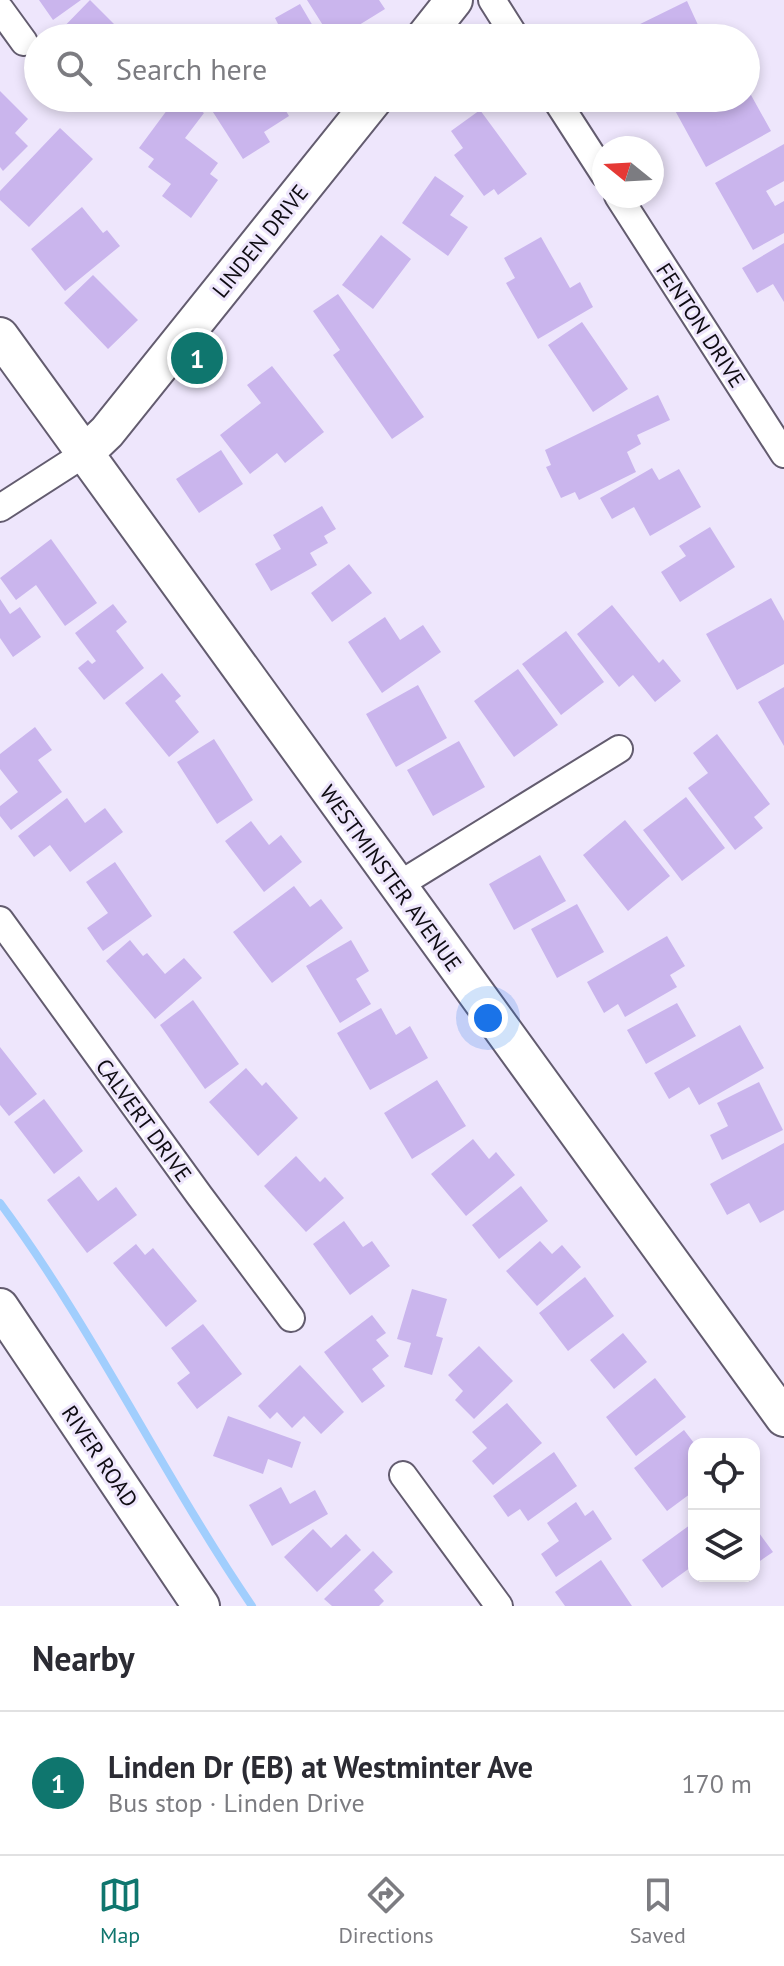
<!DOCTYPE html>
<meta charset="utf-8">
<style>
:root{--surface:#fff;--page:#f7f7f7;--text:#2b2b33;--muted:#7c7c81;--line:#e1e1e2;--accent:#0f766e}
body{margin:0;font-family:"PT Sans",sans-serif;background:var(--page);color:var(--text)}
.controls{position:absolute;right:24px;bottom:24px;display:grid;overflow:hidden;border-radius:16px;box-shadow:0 4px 12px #0003}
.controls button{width:72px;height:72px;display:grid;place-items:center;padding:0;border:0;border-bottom:2px solid var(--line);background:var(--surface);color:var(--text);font:40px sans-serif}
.compass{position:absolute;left:592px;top:136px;width:72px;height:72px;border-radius:50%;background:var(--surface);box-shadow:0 4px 12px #0003;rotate:288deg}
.you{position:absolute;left:488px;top:1018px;width:28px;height:28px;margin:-20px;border:6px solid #fff;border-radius:50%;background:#1a73e8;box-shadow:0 0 0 12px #1a73e833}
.badge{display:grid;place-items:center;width:52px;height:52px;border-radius:50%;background:var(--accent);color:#fff;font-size:26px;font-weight:700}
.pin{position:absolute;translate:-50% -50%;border:4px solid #fff;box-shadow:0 2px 8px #0006}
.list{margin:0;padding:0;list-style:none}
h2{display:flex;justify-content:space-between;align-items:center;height:104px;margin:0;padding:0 32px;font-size:34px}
h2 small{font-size:26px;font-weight:400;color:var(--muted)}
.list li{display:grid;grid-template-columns:52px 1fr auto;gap:24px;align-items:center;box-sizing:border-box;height:144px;padding:0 32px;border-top:2px solid var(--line)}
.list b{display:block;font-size:30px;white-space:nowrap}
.list p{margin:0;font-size:26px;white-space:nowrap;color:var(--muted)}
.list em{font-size:26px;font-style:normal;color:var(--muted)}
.icon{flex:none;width:44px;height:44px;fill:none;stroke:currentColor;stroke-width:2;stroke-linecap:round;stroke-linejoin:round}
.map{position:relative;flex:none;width:784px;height:1606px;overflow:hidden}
.search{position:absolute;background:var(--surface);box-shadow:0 4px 12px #0003;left:24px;right:24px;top:24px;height:88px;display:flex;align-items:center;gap:20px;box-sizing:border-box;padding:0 28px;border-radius:44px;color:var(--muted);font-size:30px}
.sheet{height:248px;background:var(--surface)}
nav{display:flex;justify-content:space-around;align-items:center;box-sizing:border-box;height:112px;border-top:2px solid var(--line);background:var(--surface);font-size:22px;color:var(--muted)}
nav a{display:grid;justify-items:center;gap:4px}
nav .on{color:var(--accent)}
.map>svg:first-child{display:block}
</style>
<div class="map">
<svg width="784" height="1606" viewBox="0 0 784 1606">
<rect width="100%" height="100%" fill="#eee6fc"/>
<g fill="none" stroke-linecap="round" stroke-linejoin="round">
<path stroke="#a1cefd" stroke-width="8" d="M0,1203C95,1331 162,1474 252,1606"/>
</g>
<path fill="#cab5ed" d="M39,0H81L53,20Z
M90,0L128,38H53Z
M307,0H379L385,9L338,38H331Z
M687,1L704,38H637L632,28Z
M300,4L320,38H264L280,28L275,18Z
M746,86L771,131L706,167L672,105L685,98H746Z
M0,91L28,119L15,133L28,146L3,171L0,167Z
M176,98H183L204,113L185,138L218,163L210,174L218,180L191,218L162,196L171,184L148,167L154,159L139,148Z
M204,98H278L289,116L264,132L270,142L243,159Z
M480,110L527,174L498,195L494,189L484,196L454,155L463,148L451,131Z
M60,128L93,159L29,227L0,200V191Z
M784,144V181L766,191L775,206L784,201V233L753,250L715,183Z
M435,176L464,196L450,215L468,227L448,256L402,223Z
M82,207L103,233L107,230L120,246L65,291L31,249Z
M381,235L411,259L373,309L342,285Z
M541,237L570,288L580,282L593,307L538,339L506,283L515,278L504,258Z
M784,243V302L773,284L757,293L742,268Z
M93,275L138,320L108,349L64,303Z
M338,294L424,417L392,439L333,355L340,350L313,311Z
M582,322L628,389L593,412L548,345Z
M272,366L324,432L285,463L277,453L250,474L220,435L261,403L247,385Z
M658,395L670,420L637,435L641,444L627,452L636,472L579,500L575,492L561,498L546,467L551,465L545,450Z
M221,450L243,484L199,513L176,479Z
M652,468L659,480L679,469L701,507L650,536L634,507L612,519L600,498Z
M322,506L336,529L324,536L328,543L310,553L317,565L271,591L255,564L281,549L273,535Z
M710,527L735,567L680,602L661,572L686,556L679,546Z
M51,539L97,603L65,626L36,585L16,600L0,578Z
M349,564L372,593L332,622L311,593Z
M771,598L784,621V664L737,690L706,634Z
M0,599L10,614L20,607L41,637L13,657L0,638Z
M113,604L127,622L116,631L144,668L104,700L78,668L88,660L92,664L96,661L75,633Z
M612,605L659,663L663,659L681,681L655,702L633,675L619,687L577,634Z
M385,617L400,640L423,625L441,652L382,693L348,642Z
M566,631L604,682L561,715L522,664Z
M518,669L558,725L514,757L474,701Z
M162,673L181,696L175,701L199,732L169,757L125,703Z
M418,685L447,738L396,767L366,714Z
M784,687V746L758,702Z
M35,727L52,750L38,760L62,792L11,830L0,816V806L18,792L0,769V754Z
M717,734L770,804L754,817L763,828L735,850L688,788L708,773L693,753Z
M214,739L253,800L217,824L177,762Z
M459,741L485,787L433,816L407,770Z
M686,797L725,848L682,881L643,830Z
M67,798L85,823L105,808L123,832L70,872L50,845L34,857L18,836Z
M625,820L670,876L628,911L583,855Z
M251,821L269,845L281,835L302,862L264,892L225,841Z
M540,855L566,901L514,930L489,884Z
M115,862L152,916L103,951L87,928L108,913L86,882Z
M294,886L310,907L321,899L343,928L272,983L233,932Z
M577,904L604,952L557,978L531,929Z
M667,936L685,966L670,975L677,987L625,1017L618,1004L604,1013L587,982Z
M130,940L143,956L147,953L165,974L184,958L202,978L155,1019L106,961Z
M351,940L369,971L356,979L371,1004L340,1023L306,966Z
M193,1000L239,1064L205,1089L160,1025Z
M677,1003L696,1036L646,1064L627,1030Z
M381,1008L396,1035L410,1026L428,1058L370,1090L337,1033Z
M740,1025L764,1068L699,1105L689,1087L669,1099L654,1073Z
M0,1047L37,1094L9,1116L0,1105Z
M246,1068L262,1086L266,1082L298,1118L258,1156L209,1102Z
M437,1080L466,1126L412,1159L384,1113Z
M759,1082L783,1130L722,1160L710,1135L728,1126L717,1103Z
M44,1099L83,1151L54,1174L14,1122Z
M473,1139L489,1159L496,1152L515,1175L466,1216L431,1174Z
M784,1143V1210L760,1223L749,1203L727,1215L710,1184Z
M296,1156L320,1182L325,1177L344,1198L306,1232L264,1186Z
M79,1176L98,1201L116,1187L137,1215L87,1253L47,1200Z
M521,1186L548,1221L499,1259L472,1225Z
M344,1221L363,1247L372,1241L390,1266L350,1295L313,1244Z
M540,1241L552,1254L562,1245L581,1267L537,1306L506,1271Z
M136,1244L145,1255L153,1248L197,1301L166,1327L113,1263Z
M585,1277L614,1316L568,1351L539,1313Z
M412,1289L447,1299L436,1336L443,1338L432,1375L404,1367L411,1343L397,1339Z
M372,1315L386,1333L376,1340L389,1356L372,1369L385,1386L362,1403L324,1352Z
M203,1324L242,1374L197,1409L177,1383L190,1373L171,1348Z
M623,1333L647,1362L614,1389L590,1360Z
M479,1346L513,1381L474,1419L455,1400L463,1391L448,1375Z
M300,1365L344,1412L321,1434L304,1416L292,1428L277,1412L270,1419L258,1406Z
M655,1378L686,1417L636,1456L606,1417Z
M507,1403L542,1443L493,1485L472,1461L487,1448L472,1432Z
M228,1416L301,1442L292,1468L268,1459L263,1474L213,1456Z
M684,1430L694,1443V1491L667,1511L634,1468Z
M554,1452L577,1486L528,1521L520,1509L508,1517L493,1496Z
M281,1487L290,1504L315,1490L328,1514L272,1546L249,1505Z
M576,1502L585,1516L593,1510L612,1539L556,1577L541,1554L559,1541L547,1523Z
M694,1522V1565L662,1588L642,1560Z
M754,1526L773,1552L754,1565Z
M313,1529L331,1548L346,1534L361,1550L317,1592L284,1557Z
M373,1551L393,1572L374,1590L384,1601L379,1606H332L324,1599Z
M601,1560L632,1606H565L555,1592Z"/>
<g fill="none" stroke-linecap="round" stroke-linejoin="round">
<defs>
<path id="street" d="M492,0L516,38
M0,9L24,42
M555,98L604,174
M618,196L784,454
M0,508L84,454
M397,886L619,749
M0,920L199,1195L291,1318
M403,1475L499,1606"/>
<path id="secondary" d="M424,38L454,0
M0,336L784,1418
M84,454L107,432L375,98
M0,1307L201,1606"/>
</defs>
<use href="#street" stroke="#635c6f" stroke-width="30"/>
<use href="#secondary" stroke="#635c6f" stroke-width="40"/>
<use href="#street" stroke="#fff" stroke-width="26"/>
<use href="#secondary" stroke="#fff" stroke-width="36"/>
</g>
<g text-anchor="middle" stroke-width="6" stroke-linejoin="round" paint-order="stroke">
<g font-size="22" fill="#0f0c13" stroke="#eee6fc">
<text transform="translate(260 241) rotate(-51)" y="8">LINDEN DRIVE</text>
<text transform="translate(701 325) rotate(57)" y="8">FENTON DRIVE</text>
<text transform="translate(391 878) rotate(54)" y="8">WESTMINSTER AVENUE</text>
<text transform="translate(144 1120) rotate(54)" y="8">CALVERT DRIVE</text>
<text transform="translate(100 1456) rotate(56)" y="8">RIVER ROAD</text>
</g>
</g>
</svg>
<div class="controls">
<button><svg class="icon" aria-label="locate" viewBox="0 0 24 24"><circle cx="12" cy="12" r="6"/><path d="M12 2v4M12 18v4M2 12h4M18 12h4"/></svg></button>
<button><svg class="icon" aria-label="layers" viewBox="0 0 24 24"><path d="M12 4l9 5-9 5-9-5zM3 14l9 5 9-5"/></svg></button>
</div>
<svg class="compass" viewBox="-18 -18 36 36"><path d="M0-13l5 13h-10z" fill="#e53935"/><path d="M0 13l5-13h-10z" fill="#7c7c81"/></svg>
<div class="you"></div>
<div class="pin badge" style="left:197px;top:358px">1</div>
<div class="search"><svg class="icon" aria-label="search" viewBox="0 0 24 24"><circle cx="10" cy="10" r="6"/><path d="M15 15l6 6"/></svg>Search here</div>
</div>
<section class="sheet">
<h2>Nearby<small></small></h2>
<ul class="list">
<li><span class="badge">1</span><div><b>Linden Dr (EB) at Westminter Ave</b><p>Bus stop · Linden Drive</p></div><em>170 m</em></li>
</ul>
</section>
<nav>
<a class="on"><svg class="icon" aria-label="map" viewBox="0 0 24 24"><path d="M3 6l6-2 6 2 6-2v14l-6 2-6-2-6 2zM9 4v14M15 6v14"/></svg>Map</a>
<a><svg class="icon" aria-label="directions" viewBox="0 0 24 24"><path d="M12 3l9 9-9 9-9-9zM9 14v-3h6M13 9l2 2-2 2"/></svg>Directions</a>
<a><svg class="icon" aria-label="saved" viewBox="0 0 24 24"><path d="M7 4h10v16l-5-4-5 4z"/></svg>Saved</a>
</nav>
